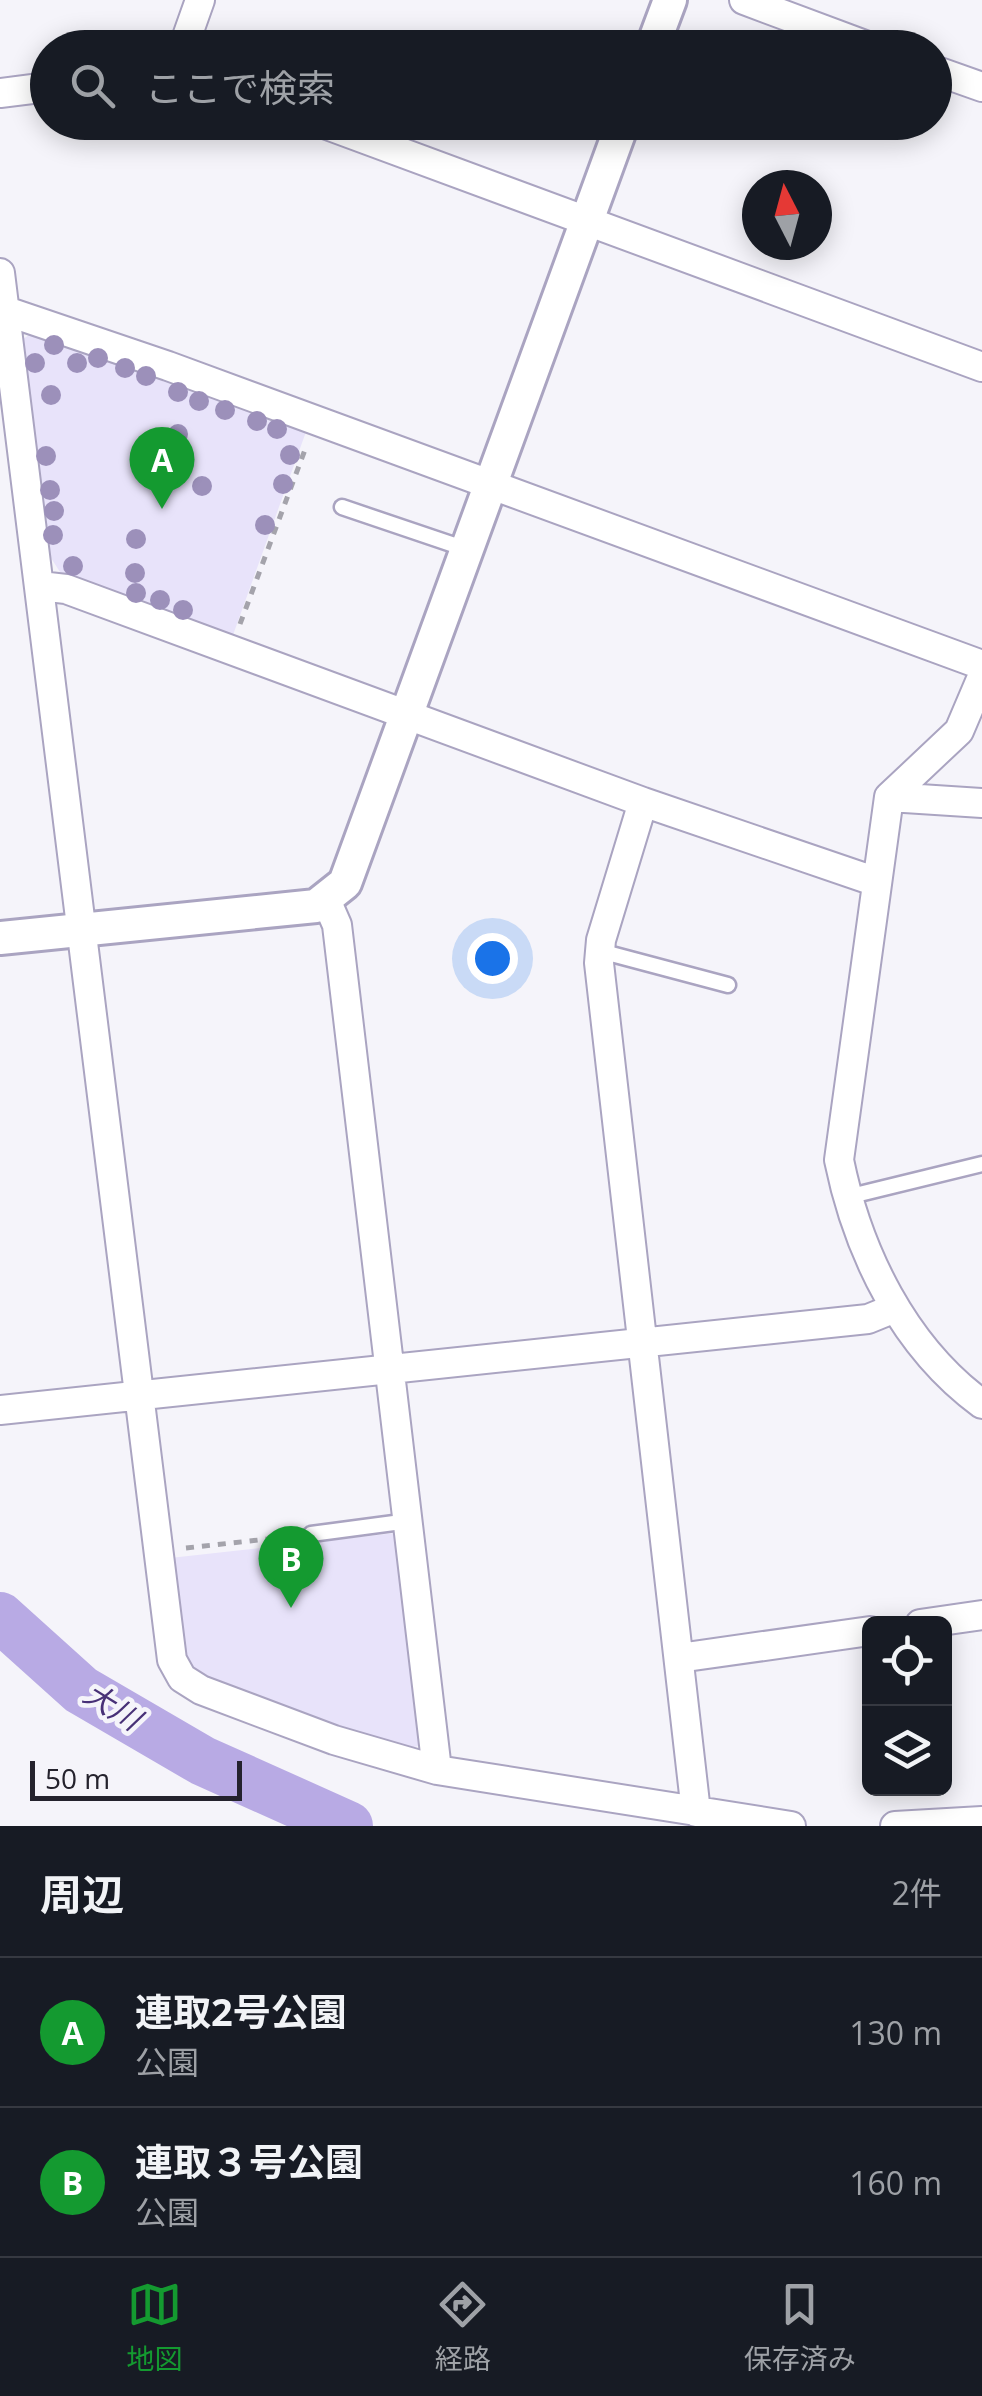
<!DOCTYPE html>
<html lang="ja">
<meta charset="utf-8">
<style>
:root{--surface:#171b24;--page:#242831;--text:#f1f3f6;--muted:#9ea1a6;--line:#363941;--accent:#149a30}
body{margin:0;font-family:"Open Sans","Noto Sans JP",sans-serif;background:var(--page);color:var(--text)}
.controls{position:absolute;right:30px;bottom:30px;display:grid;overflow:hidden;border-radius:15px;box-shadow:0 5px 25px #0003}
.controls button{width:90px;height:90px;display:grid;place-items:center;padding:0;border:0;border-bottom:2px solid var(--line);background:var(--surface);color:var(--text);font:50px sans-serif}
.compass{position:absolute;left:742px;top:170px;width:90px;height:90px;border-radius:50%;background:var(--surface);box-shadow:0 5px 25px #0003;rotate:354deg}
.scale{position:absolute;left:30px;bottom:25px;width:212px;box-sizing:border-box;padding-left:10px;border:5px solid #24222d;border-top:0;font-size:28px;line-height:35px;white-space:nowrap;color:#24222d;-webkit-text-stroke:8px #f5f4fa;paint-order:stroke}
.you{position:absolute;left:492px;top:958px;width:35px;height:35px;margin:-25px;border:8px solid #fff;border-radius:50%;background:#1a73e8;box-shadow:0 0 0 15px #1a73e833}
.badge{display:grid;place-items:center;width:65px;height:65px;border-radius:50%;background:var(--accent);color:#fff;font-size:32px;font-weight:700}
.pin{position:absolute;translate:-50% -82px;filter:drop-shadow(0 2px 5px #0008)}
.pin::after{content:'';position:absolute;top:52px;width:35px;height:30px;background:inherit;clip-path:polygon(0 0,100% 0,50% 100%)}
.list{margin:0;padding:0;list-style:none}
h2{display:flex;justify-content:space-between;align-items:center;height:130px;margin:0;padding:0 40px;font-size:42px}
h2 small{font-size:32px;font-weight:400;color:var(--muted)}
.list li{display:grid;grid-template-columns:65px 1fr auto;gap:30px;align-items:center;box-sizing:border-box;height:150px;padding:0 40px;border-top:2px solid var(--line)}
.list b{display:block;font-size:38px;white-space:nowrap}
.list p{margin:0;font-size:32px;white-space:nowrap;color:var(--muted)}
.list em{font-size:32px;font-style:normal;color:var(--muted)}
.icon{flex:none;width:55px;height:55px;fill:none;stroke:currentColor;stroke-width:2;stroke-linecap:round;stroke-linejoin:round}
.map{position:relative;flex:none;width:982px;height:1826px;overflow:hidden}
.search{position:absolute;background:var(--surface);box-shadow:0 5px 25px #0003;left:30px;right:30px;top:30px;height:110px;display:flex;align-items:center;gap:25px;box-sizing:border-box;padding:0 35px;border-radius:55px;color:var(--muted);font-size:38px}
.sheet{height:430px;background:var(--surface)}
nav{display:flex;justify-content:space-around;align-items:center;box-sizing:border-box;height:140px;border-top:2px solid var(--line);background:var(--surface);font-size:28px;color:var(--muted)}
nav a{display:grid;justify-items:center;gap:5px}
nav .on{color:var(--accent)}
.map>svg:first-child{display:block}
</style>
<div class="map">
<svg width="982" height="1826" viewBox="0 0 982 1826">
<rect width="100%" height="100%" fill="#f5f4fa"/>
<path fill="#e8e3fa" d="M38,329L307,429L233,635L60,572L51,558L23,339Z
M396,1533L421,1745L408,1749L311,1720L194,1671L181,1658L170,1558Z"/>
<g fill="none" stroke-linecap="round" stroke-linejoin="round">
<path stroke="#b8aae4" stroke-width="50" d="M0,1617L81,1690L203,1761L348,1826"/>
<defs>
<path id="service" d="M342,507L469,550
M600,951L728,985
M847,1197L982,1164
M311,1534L409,1521"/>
<path id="minor" d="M744,0L873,48
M183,48L200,0
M934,70L982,87
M0,93L48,87
M319,122L982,367
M0,273L172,1660L182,1678L201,1690L334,1740L437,1770L791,1826
M0,309L168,366L982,665
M40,586L66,589L643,802L877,882
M982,677L959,731L889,797L839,1160C858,1253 904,1347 982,1404
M889,797L982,803
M643,802L601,940L599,963L696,1812
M327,902L337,925L437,1770
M0,1410L868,1319L895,1308
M920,1624L982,1615
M679,1658L870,1631
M895,1826L982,1821"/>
<path id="tertiary" d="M652,48L670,0
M0,938L316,906L345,883L623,122"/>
</defs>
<use href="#service" stroke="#aaa4c1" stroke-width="19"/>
<use href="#minor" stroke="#aaa4c1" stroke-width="32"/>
<use href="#tertiary" stroke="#aaa4c1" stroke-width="38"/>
<path stroke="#a4a3ab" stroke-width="5" stroke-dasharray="8 8" stroke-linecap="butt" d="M240,624L306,447
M186,1548L295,1536"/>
<use href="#service" stroke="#fff" stroke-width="14"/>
<use href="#minor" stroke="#fff" stroke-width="28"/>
<use href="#tertiary" stroke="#fff" stroke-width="32"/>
</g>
<g fill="#9c90ba">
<circle cx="54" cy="345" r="10"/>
<circle cx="98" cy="358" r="10"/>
<circle cx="35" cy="363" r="10"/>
<circle cx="77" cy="363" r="10"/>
<circle cx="125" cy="368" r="10"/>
<circle cx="146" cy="376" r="10"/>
<circle cx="178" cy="392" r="10"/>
<circle cx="51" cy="395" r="10"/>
<circle cx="199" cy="401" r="10"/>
<circle cx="225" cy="410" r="10"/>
<circle cx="257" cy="421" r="10"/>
<circle cx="277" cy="429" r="10"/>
<circle cx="178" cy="434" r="10"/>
<circle cx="290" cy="455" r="10"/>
<circle cx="46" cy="456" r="10"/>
<circle cx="283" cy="484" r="10"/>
<circle cx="202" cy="486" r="10"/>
<circle cx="50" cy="490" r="10"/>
<circle cx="54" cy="511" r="10"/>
<circle cx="265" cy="525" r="10"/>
<circle cx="53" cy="535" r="10"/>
<circle cx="136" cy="539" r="10"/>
<circle cx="73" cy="566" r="10"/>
<circle cx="135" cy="573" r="10"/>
<circle cx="136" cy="593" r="10"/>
<circle cx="160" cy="600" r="10"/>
<circle cx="183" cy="610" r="10"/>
</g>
<g text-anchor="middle" stroke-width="9" stroke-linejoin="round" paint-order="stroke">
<g font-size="30" font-style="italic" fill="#483177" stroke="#f5f4fa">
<text transform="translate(112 1707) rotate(32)" y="10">大川</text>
</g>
</g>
</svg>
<div class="controls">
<button><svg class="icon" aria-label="locate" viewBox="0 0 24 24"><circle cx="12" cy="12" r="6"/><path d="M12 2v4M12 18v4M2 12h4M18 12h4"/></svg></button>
<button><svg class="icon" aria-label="layers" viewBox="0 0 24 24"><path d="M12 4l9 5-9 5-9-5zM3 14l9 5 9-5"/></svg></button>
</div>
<svg class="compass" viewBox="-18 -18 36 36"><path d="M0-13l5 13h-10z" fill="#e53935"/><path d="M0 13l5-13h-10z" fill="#9ea1a6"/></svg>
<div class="scale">50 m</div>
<div class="you"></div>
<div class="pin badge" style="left:162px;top:509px">A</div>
<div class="pin badge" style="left:291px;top:1608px">B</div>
<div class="search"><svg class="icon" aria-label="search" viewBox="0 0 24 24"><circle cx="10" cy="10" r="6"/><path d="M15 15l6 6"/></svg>ここで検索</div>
</div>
<section class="sheet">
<h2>周辺<small>2件</small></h2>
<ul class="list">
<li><span class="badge">A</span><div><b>連取2号公園</b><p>公園</p></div><em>130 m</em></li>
<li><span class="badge">B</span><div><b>連取３号公園</b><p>公園</p></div><em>160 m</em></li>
</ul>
</section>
<nav>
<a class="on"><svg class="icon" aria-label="map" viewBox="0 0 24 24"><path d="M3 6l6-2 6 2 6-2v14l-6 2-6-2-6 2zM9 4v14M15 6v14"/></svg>地図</a>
<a><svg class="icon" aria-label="directions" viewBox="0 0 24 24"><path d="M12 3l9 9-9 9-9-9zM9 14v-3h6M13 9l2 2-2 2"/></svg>経路</a>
<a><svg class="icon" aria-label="saved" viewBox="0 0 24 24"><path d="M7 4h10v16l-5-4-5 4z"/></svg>保存済み</a>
</nav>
